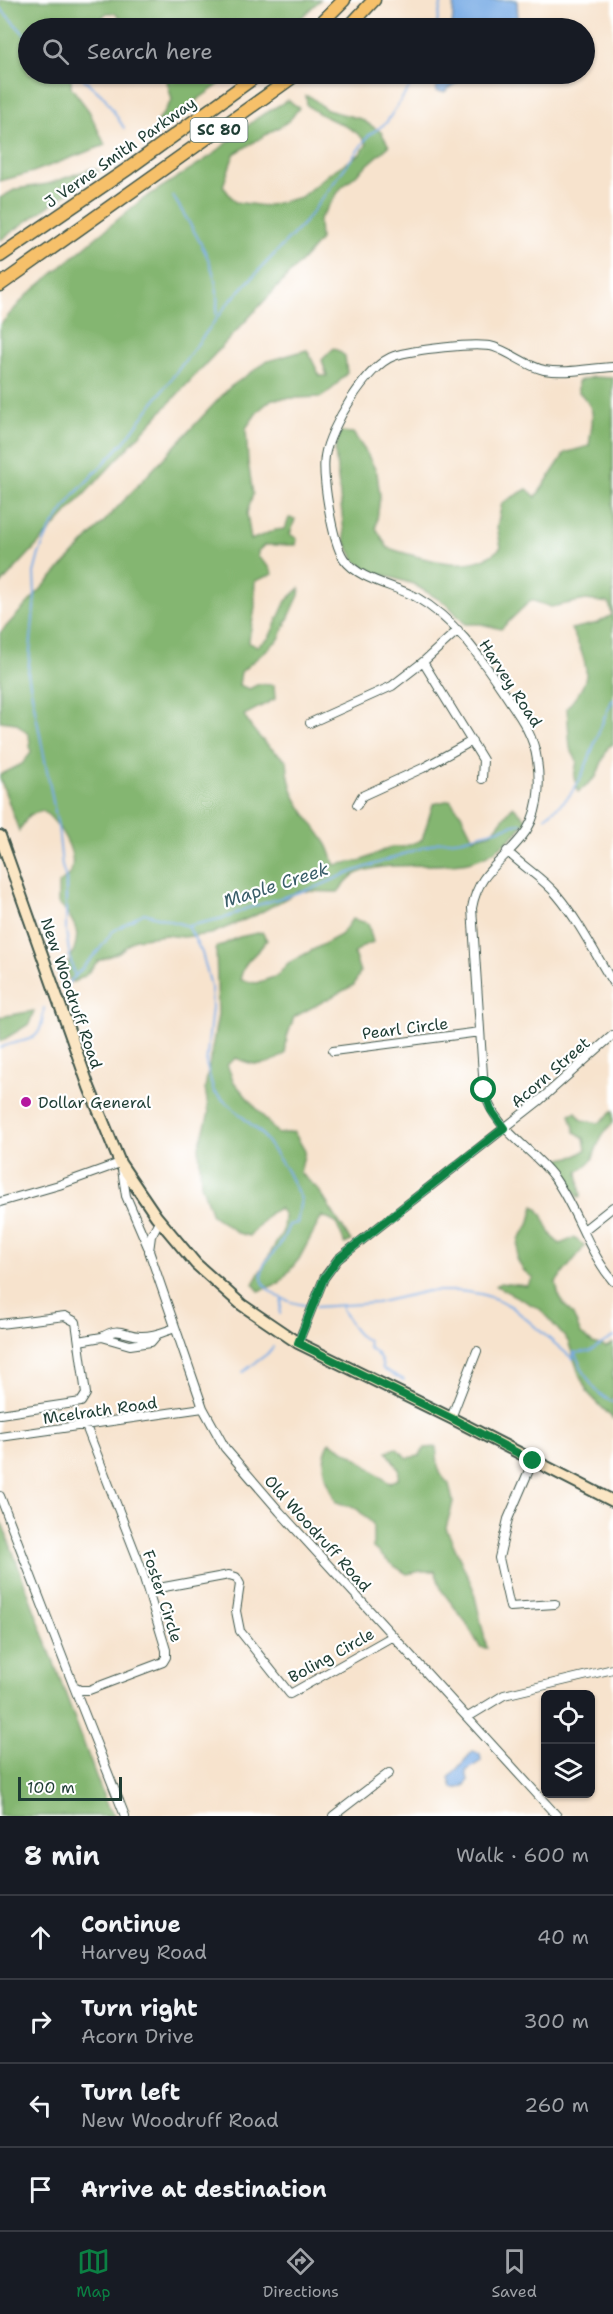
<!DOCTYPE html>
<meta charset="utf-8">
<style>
:root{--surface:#171b24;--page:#20242c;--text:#f1f3f6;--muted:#9ea1a6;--line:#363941;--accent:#0b8043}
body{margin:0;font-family:"Shantell Sans",sans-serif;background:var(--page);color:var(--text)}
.controls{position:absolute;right:18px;bottom:18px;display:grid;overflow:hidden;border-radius:9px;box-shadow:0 2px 4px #0004}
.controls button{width:54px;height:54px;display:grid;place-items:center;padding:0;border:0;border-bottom:2px solid var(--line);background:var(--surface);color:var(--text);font:30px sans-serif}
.scale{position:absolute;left:18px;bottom:15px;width:104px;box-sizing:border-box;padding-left:6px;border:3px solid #1f3d34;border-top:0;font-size:16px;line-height:21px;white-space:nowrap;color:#1f3d34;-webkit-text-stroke:4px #fff;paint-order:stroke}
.stop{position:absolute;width:18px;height:18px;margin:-14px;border:4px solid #0b8043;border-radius:50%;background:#fff}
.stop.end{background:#0b8043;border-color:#fff;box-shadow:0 2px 6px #0008}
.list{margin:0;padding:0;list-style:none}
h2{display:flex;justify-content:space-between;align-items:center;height:78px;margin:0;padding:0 24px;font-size:26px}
h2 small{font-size:20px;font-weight:400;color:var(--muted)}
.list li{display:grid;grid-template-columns:39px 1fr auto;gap:18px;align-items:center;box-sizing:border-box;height:84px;padding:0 24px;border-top:2px solid var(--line)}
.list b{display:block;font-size:22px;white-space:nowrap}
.list p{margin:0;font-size:20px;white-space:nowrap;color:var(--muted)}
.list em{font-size:20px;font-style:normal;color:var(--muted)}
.icon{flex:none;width:33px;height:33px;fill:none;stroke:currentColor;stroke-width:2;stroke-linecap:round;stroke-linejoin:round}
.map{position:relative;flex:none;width:613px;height:1816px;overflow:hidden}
.search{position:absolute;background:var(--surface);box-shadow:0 2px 4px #0004;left:18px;right:18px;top:18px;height:66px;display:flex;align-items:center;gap:15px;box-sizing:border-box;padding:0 21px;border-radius:33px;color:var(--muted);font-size:22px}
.sheet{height:414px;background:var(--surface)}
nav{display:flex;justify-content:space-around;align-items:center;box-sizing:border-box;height:84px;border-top:2px solid var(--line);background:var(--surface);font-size:16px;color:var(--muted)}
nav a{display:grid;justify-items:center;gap:3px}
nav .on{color:var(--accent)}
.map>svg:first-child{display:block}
</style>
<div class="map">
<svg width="613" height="1816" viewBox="0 0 613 1816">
<rect width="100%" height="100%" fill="#fff"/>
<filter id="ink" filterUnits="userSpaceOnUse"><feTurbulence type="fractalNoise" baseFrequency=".0167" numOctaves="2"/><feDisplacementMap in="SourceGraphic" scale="12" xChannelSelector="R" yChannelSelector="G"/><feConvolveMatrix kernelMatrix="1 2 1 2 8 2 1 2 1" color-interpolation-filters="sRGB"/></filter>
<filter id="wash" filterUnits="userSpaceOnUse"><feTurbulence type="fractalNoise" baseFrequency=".008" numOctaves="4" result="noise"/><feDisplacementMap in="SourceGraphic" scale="24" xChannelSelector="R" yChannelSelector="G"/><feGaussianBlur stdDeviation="1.35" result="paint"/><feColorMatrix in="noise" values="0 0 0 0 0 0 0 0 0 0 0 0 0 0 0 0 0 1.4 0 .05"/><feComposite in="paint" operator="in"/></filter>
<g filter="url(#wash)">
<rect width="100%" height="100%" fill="#f7e3cd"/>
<path fill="#84b671" stroke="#527a52" stroke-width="1.5" d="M0,0H320L290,28H134L114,13H107L102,17L107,28H28V74H71V87L89,111L105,145L33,172L0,181Z
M165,74H234L157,128L158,121L172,100Z
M306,96L311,97L327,110L361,119L381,132L389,146L341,188L319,220L320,240L308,254L0,585V325L26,296L140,201L211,156L257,118L288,100L299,108L289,121L234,154L223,186L235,202L265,206L301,197L331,172L360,154L367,144C352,122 325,122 307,105Z
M93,168L99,171L0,240V198L16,189L48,184Z
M334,348L345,356L347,373L332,389L321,397L272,399L258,411L246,428L248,462L253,494L247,513L251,540L275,530L285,529L289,518L295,519L290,534L297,539L296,545H265L258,551V557L269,567L273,574L255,581C254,590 255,596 255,605C255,616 249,630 249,643L257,646L269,638L286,601L300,588L299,595L279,639L241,672L239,685L249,689L259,684L274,685L275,699L244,715C254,735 270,748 287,761C289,801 306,812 326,843C330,849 332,858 335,865L363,860L391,847H403L422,840L433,804L450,800L461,814L473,838L492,833L513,806L527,820C513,839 492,857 468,862C432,869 393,860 358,873C349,876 344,885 338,892L299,891L256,915L211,934L183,937L166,935L135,939L119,952L98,961L85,976L73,982L69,979L66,967C82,938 81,927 58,903V885C62,881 69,876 71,871C78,852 58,822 43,811L29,815L19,831L0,778V775L22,764L31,753L29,735L16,723L0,721V633L230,387L268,361L307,350L320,376H327L322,360Z
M593,377L613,378V744L608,747L596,777L578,792L574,777L577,761L570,748L567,708C574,699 585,687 586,675C587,662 577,640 571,629L598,623L612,615L609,603L586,600L551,607L531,600L501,629L481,624H465L447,604L413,584L371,571L355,561L345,541L335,451L340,432L353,433L366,452L377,473L380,496L376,528L388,548C422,558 473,577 501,547L497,527L502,503L527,489L536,497L565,453L589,446C592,418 599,412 578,391V381Z
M352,919L368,923L373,942L363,946L354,954L360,972L354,985L294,1017L287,1037L285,1054C266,1067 256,1067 236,1058L227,1065L234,1082L278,1134L294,1132L305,1151L300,1173L318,1189L351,1241L345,1244L336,1223L322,1216L299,1259L279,1283L259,1291L253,1284L283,1231L284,1215L279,1208L270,1213L249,1236L238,1233L212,1215L201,1184L199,1146L209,1113L205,1088L218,1015L216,948L239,937L262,932L267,940C254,959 246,955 240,980L256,983L277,976L288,963L341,935Z
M34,1011L29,1024L0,1042V1017Z
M613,1111V1123C601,1133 598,1144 593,1158C590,1164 583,1168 578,1172L581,1195L579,1198L558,1166L561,1159L576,1156L586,1150L584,1138L575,1132L570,1114L576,1112L582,1120L599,1123Z
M534,1206C547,1214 546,1235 560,1244L574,1238L585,1246L556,1282L559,1298L573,1315L581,1334L593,1343L606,1347L613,1343V1419L588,1393L579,1374L568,1341L540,1309L496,1286L500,1283L527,1286L533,1278L523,1270L517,1259L519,1239L529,1225Z
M330,1442L357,1458L389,1483L398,1479L399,1469L387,1452L396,1448L408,1458L419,1456L425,1448L436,1447L439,1473L449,1484L453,1502L446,1528L473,1588L487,1648L480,1647L465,1621L442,1591L435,1571H421L407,1574L391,1564L373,1548V1524L357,1509L336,1502C327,1483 318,1461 330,1442Z
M0,1517L107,1806L115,1816H0Z"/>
<path fill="#79ace5" stroke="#4c748c" stroke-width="1.5" d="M454,0H517L518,21L513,28H452Z
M439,74H470L444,92L436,91Z
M473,1751L480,1754L481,1761L466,1771L468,1780C466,1787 459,1789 452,1788L449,1778Z"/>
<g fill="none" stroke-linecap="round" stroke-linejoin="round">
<path stroke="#79ace5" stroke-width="2" d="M0,8L28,38
M436,28L442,0
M78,74L105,98L124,128
M173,196C194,232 224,271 216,315
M545,817C553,810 566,802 572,792C591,764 597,729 613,699
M188,926L202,953L211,986L212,1007L206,1064L214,1092L262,1134L287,1171L301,1199L297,1223L289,1225C286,1232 283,1240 279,1246C274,1253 268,1258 264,1265C252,1292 290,1303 309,1306
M75,977L70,958L66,931V879L62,866L58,827L28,674L35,596L34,573L39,554L49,531L74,495L124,442L229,302L304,223L369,135L386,123L418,74
M65,987L99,950L112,932L144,913L188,926L228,917L245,909L319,886L346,874L439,842L463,839L521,823
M0,1048C29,1035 41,1048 44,1008
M315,1307L376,1303L428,1291H460L481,1294L499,1300L512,1307L573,1359L574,1352
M341,1307C348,1319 355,1337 368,1340L369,1348C377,1352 382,1360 383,1369L404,1380
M280,1314L282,1299
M574,1352C584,1372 592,1394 613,1402
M575,1353L590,1351L613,1337
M243,1372L267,1354L273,1347"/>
</g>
</g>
<g filter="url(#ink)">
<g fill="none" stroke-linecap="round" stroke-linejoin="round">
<defs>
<path id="street" d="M613,367C591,368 566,374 544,370C526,366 512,353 494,347C476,342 412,350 394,356C367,365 329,429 325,456C322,476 332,542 344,559C359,580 394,585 416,597C456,620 480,657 505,694C519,715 534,735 537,760C541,786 539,817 521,838C500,864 478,873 472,908L484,1090C493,1129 530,1146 553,1176C577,1209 587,1250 613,1281
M423,662L483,760L482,779
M310,723L392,686L423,662L458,630
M357,805L362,796L423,768L472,741
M507,851C523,867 543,878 557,895C579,921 595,954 613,983
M333,1051L480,1032
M122,1169L126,1196L148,1247
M0,1202L59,1185L120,1163
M159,1221L151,1236L149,1251L203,1408L225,1448L280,1512L557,1816
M584,1230L613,1207
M0,1324L65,1316L76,1322L86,1394L81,1402L0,1414
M157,1335L151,1342L130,1345L102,1337C119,1326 124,1335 140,1336C152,1337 163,1332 175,1328
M79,1341L102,1337
M298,1343L324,1278L338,1259L540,1100L613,1035
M451,1418L477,1351
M0,1437L203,1408
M533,1461L508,1519L499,1558L510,1607L555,1604
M0,1496L74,1687L80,1690H89L163,1662L166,1657V1650L140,1565L86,1426
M148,1590L229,1575L236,1577L240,1584L236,1611L240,1631L290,1694L393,1636
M74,1687L125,1816
M468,1717L504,1695L613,1669
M333,1816L389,1773"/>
<path id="secondary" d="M0,836L89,1087L120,1163L156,1216L196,1264L242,1305L298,1343L451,1418L613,1501"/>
<path id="primary" d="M316,28L344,0
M348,28L374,0
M0,256L129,168L259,74
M0,285L297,74"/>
</defs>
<use href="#street" stroke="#3f564b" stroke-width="10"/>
<use href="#secondary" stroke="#3f564b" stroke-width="14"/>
<use href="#primary" stroke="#3f564b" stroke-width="15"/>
<use href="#street" stroke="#fff" stroke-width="8"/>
<use href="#secondary" stroke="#fbe6c4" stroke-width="10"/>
<use href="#primary" stroke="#f6c06b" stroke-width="12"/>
</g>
</g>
<g fill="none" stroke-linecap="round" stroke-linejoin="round" filter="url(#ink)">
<path stroke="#0b8043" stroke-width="8" d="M484,1090L491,1110L504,1128L338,1259L324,1278L298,1343L451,1418L533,1461"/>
</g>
<circle fill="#b5179e" stroke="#fff" stroke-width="2" cx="26" cy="1102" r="6"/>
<g text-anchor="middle" stroke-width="4.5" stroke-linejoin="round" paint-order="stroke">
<rect fill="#fff" stroke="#627771" stroke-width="1.5" x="190.5" y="118" width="57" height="24" rx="4.5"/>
<g font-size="15" font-weight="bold" fill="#1f3d34">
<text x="219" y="135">SC 80</text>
</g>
<g font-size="16" fill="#1f3d34" stroke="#fff">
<text transform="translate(120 152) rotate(-35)" y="6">J Verne Smith Parkway</text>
<text transform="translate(511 683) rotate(57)" y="6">Harvey Road</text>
<text transform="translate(72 993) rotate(71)" y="6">New Woodruff Road</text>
<text transform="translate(405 1028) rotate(-7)" y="6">Pearl Circle</text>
<text transform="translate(550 1072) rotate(-41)" y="6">Acorn Street</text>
<text transform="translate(100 1410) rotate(-8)" y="6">Mcelrath Road</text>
<text transform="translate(318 1533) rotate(48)" y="6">Old Woodruff Road</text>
<text transform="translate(163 1596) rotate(72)" y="6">Foster Circle</text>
<text transform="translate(331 1655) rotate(-29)" y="6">Boling Circle</text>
</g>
<g font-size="16" fill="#1f3d34" stroke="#fff" text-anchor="start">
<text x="38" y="1108">Dollar General</text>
</g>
<g font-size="18" font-style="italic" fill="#3a5e69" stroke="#fff">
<text transform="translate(276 885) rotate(-18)" y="6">Maple Creek</text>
</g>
</g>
</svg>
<div class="controls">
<button><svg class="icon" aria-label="locate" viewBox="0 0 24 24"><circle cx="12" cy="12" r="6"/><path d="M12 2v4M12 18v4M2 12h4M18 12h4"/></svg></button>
<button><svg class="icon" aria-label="layers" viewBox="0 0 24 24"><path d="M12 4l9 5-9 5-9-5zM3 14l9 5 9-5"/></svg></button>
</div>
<div class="scale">100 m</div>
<div class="stop" style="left:484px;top:1090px"></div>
<div class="stop end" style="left:533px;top:1461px"></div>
<div class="search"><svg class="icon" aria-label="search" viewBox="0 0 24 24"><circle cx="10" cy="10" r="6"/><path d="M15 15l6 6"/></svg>Search here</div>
</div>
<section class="sheet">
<h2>8 min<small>Walk · 600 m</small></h2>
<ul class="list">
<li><svg class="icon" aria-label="ahead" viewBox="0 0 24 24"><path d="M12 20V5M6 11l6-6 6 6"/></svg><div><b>Continue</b><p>Harvey Road</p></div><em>40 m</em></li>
<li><svg class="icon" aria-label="right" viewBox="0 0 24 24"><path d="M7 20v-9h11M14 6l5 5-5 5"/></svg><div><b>Turn right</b><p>Acorn Drive</p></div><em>300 m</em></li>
<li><svg class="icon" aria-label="left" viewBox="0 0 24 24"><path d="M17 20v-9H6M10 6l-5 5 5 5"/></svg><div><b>Turn left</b><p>New Woodruff Road</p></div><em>260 m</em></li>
<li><svg class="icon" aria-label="arrive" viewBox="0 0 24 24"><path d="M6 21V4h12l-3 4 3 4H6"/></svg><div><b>Arrive at destination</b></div></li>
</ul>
</section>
<nav>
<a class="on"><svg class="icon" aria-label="map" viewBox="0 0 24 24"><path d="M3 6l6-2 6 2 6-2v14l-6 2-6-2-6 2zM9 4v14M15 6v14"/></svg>Map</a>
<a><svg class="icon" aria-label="directions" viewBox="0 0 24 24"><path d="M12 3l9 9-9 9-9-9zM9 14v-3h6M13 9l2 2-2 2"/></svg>Directions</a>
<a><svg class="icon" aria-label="saved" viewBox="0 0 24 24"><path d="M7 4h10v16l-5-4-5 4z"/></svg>Saved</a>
</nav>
